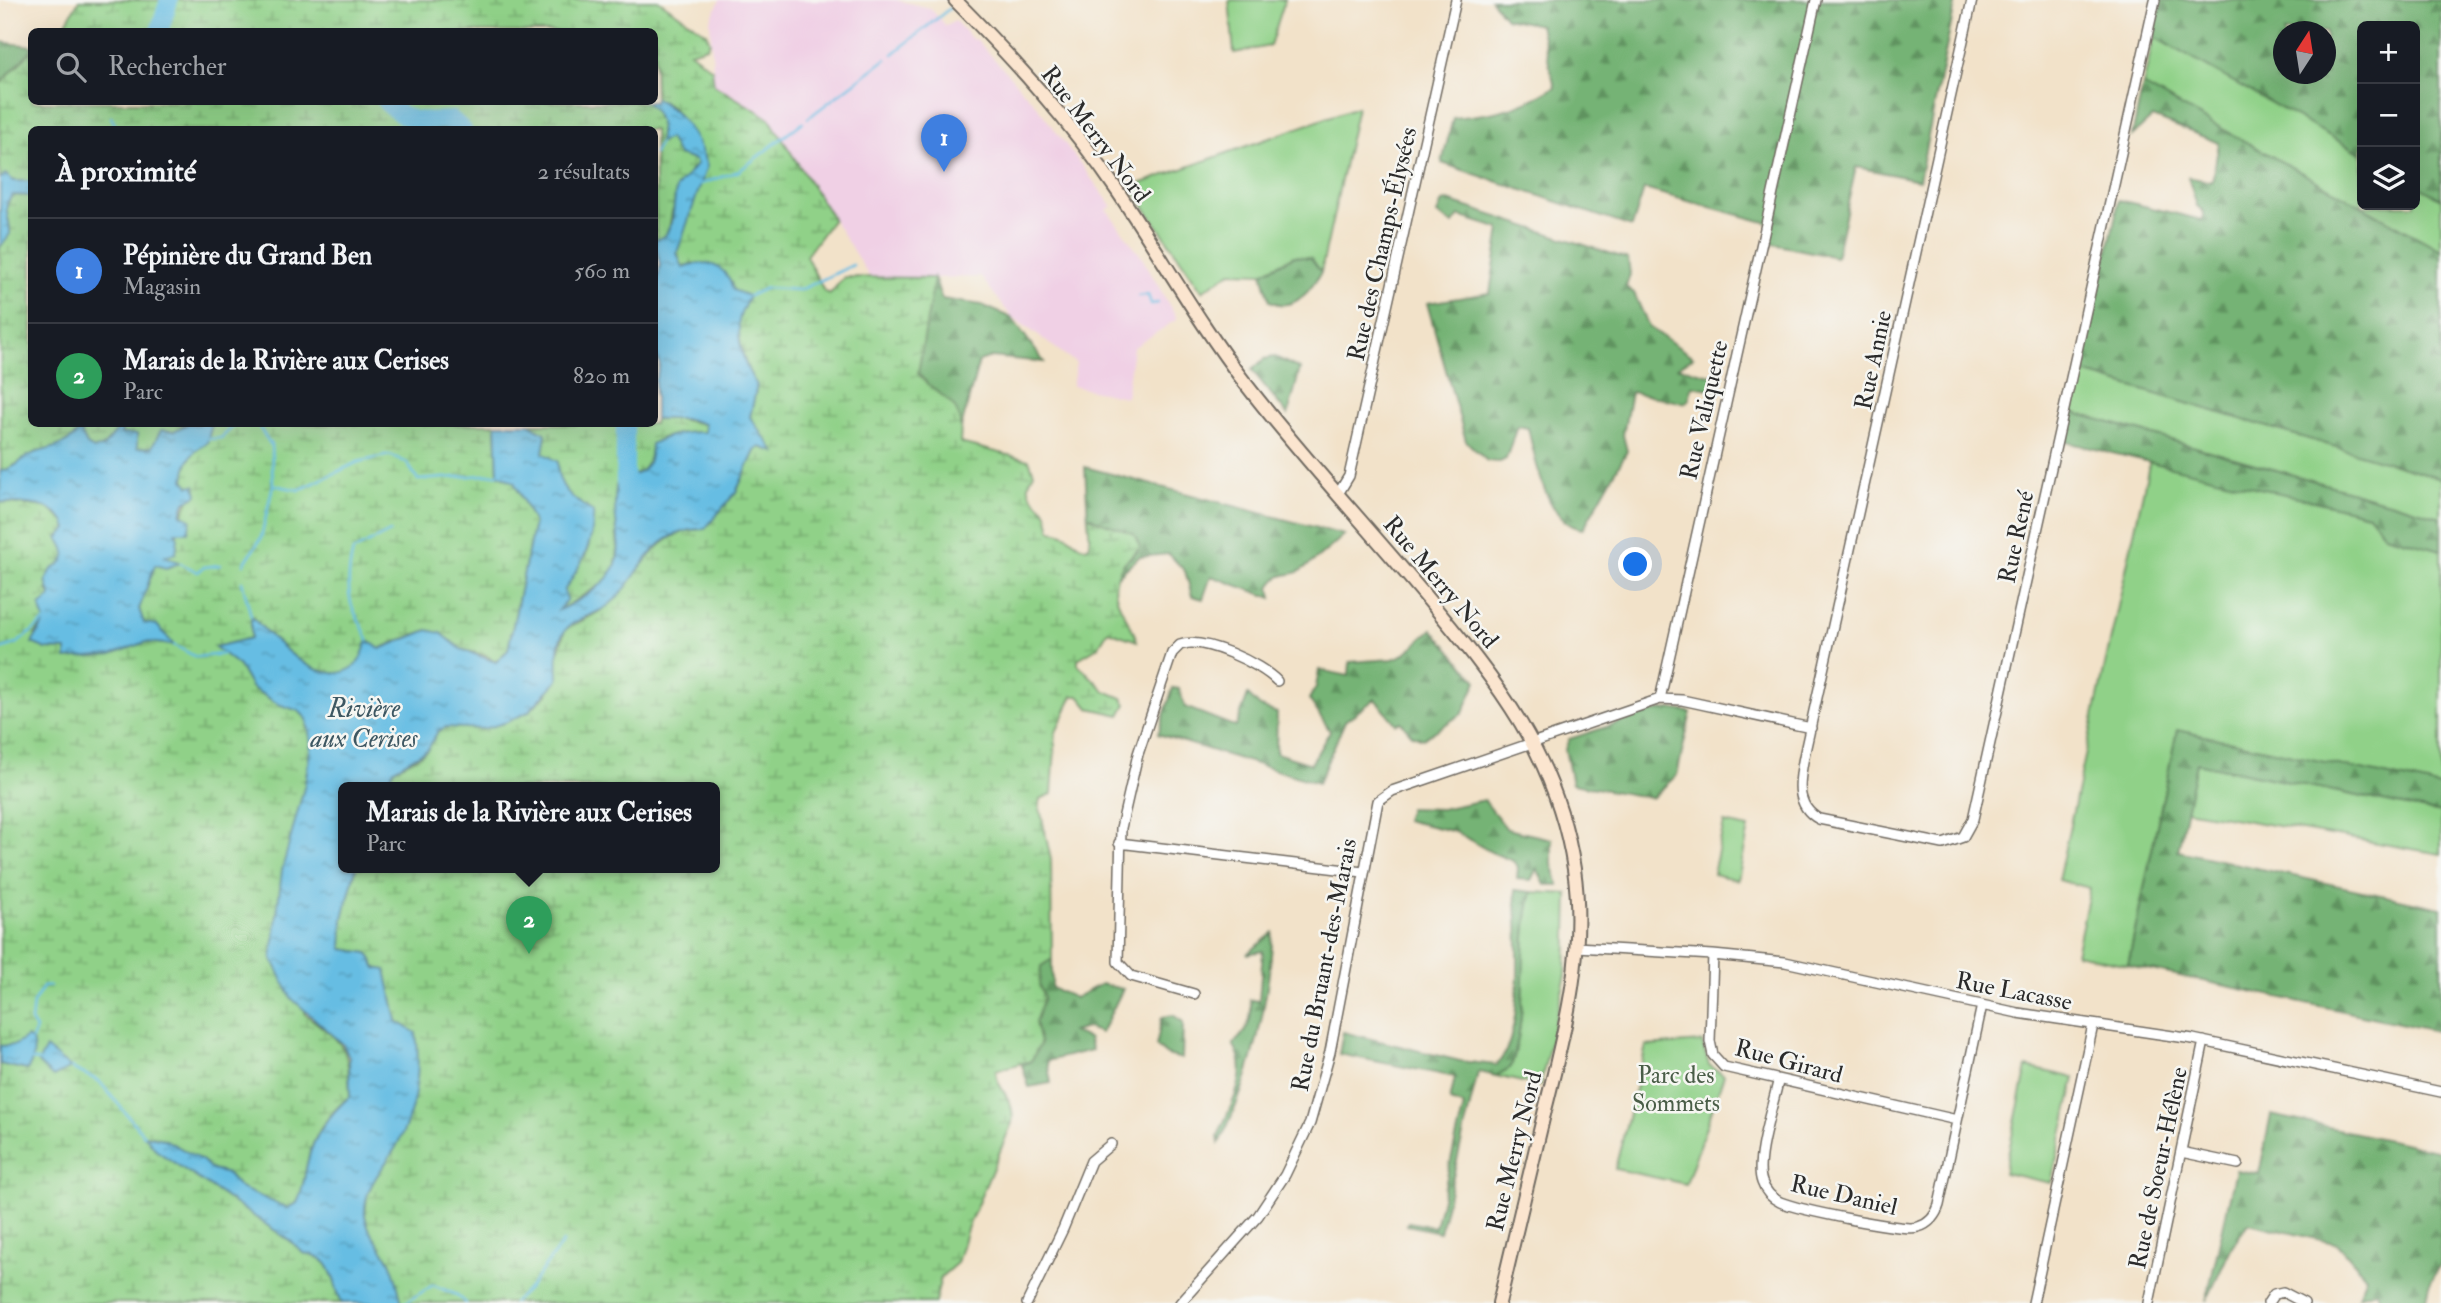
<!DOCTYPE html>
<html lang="fr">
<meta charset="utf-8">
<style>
:root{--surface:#171b24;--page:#20242c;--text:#f1f3f6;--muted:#9ea1a6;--line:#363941;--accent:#8c9099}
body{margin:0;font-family:"IM FELL Double Pica",serif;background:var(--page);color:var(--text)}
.controls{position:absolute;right:21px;top:21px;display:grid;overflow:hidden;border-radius:10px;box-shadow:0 7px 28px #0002}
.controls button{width:63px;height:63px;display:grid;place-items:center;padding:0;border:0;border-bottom:2px solid var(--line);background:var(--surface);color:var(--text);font:35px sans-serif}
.compass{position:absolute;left:2273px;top:21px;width:63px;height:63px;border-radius:50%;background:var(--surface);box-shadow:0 7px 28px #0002;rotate:12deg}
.you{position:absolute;left:1636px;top:565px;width:24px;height:24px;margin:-18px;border:5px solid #fff;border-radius:50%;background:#1a73e8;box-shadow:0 0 0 10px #1a73e833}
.badge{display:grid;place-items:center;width:46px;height:46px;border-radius:50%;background:var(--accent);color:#fff;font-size:23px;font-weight:700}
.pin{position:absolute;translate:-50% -58px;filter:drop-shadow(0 2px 4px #0008)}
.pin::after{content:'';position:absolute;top:37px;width:24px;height:21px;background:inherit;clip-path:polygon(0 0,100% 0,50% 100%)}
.popup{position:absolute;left:338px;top:782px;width:382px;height:91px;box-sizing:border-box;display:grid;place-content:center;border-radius:10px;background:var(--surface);filter:drop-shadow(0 2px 5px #0005);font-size:23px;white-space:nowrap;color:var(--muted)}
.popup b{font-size:26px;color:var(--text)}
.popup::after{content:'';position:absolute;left:50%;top:100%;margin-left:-14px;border:14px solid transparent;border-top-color:var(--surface)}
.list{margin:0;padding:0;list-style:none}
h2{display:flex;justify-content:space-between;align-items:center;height:91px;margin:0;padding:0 28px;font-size:30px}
h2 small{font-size:23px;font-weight:400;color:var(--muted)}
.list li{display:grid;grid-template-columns:46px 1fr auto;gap:21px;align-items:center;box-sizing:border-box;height:105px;padding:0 28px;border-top:2px solid var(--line)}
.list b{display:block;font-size:26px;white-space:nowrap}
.list p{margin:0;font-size:23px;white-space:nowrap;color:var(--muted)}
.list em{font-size:23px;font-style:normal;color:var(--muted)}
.icon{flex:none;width:38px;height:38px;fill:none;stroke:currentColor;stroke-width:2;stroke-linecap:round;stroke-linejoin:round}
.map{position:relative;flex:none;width:2441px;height:1303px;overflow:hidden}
.search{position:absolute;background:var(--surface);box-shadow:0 7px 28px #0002;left:28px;top:28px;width:630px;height:77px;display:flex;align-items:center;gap:18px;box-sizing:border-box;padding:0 24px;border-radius:10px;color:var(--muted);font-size:26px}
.panel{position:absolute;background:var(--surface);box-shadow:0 7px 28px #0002;left:28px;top:126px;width:630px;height:301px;border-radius:10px}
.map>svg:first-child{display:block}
</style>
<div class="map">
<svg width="2441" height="1303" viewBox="0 0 2441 1303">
<defs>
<pattern id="forest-firs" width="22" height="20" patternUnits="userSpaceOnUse" patternTransform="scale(1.75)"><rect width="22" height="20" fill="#74b374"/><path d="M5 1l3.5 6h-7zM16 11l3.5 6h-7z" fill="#5f925f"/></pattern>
<pattern id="wetland-marsh" width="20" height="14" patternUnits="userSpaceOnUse" patternTransform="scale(1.75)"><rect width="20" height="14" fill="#90d188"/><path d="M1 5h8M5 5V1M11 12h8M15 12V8" fill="none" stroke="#76aa6f"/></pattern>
<pattern id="water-ripples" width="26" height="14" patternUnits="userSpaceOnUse" patternTransform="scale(1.75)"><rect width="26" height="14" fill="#66bde3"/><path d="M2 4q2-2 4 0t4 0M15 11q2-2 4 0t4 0" fill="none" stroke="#549ab8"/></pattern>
</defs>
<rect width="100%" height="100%" fill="#f6f6f2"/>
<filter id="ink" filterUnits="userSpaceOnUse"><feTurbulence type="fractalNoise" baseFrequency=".0143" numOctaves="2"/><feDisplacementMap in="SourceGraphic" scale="14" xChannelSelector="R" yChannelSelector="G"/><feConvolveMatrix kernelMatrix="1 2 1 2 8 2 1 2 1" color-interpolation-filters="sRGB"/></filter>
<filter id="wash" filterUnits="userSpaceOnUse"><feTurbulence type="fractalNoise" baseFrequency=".00686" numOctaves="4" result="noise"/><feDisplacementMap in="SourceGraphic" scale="28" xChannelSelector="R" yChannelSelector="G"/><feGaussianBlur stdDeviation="1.57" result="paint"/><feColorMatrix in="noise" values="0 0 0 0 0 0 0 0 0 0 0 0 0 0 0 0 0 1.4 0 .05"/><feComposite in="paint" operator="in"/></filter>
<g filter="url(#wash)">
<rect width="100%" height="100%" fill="#f2e2c9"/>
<path fill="#f0d0e5" d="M720,0H896L930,8L946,26L955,21L973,40L976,39L1036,105L1112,206L1107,210L1141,256L1177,319L1133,348L1126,397L1072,386L1076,363L1011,316L981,277L871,279L769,118L714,85L710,21Z"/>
<path fill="#90d188" stroke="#5e7e5a" stroke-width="2" d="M1229,0H1285L1270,46L1234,53Z
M2154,37L2362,154V205H2415V184L2441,199V250L2143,85Z
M1357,107L1321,272L1311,258L1294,256L1262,273L1231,272L1202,291L1131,187Z
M2081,372L2441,478V517L2072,412Z
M2150,460L2368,514L2385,535L2441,550V787L2177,731L2128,965L2076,954L2090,888L2058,880Z
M2196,763L2441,813V854L2185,810Z
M1724,823L1749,828L1738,880L1713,874Z
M1532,892L1568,894L1566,975L1540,1086L1496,1076L1511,1067C1530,1010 1517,949 1532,892Z
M1702,1042L1709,1065L1724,1075L1686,1184L1615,1169L1646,1046Z
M2027,1067L2075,1078L2051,1183L2004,1173Z"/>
<path fill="url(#forest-firs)" stroke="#506f50" stroke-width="2" fill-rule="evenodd" d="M1491,0H1956L1919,180L1856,167L1836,257L1768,243L1772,224L1644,189L1632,227L1442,163L1453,118C1495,114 1518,109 1555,87L1540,25L1506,18Z
M2162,0H2441V199L2415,184V26H2362V154L2154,37ZM2284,32H2326V74H2284Z
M0,42L32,46L31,51L0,83Z
M2143,85L2441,250V478L2081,372L2119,200L2202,220L2204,212L2197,206L2188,177L2212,182L2219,143L2153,117L2132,136Z
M1448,201L1628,259L1630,274L1626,287L1634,293L1649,327L1693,357L1678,367L1719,377L1716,390L1692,386L1689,400L1685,403L1631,392L1623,435L1627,451L1583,529C1545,524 1535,457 1528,428L1517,426L1506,459L1500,462L1487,461L1466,441L1427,303L1490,293L1500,229L1459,216L1453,224L1437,214L1442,202Z
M1294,256L1311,258L1321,272C1311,291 1293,313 1270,301L1262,273Z
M934,278L942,299L982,305L1012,318L1044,362L991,357L979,361L961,428C954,395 934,395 918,373Z
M1275,357L1300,369L1288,415L1252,370L1264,359Z
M2072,412L2441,517V550L2385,535L2368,514L2066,442Z
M1085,467L1344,535C1331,547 1318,559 1303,569C1290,579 1282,568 1270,587L1272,598L1211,576L1203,599L1192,596L1185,571L1169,554L1139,557L1116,578L1121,566L1138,551L1107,525L1091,517L1088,520Z
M1432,629L1477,681L1463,713L1423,739L1412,735L1401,722L1396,724L1375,699L1345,721L1318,783L1158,734L1173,688L1179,689L1185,707L1236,727L1248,695L1260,707L1277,713L1276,753L1311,764L1330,731L1309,699L1316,687L1319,670L1349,676L1350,662L1393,659L1405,654Z
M1671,709L1691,712L1677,775L1652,798L1572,784L1565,749L1569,739L1655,711Z
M2177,730L2441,787V813L2196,763L2178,851L2441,908V1032L2128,965Z
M1484,800L1507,829L1552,839V864L1559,885H1545L1537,868L1531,880L1517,879L1518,867L1513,861L1491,852L1456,832L1405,820L1409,808L1441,809Z
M1515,890L1532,892C1517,949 1530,1010 1511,1067L1496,1076L1478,1072L1440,1232L1407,1225L1408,1222L1435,1227L1464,1106L1450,1101L1455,1077L1339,1054L1343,1032L1460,1061L1496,1065C1526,1039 1518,929 1515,890Z
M1273,933C1268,1004 1252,1079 1219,1143L1218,1136C1229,1107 1253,1073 1233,1044C1247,1032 1254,1018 1250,1000L1259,1001L1263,951L1247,954Z
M1052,959V988L1075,998L1101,984L1123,989L1101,1033L1087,1028L1072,1032L1088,1038L1092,1050L1047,1061L1051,1083L1029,1087L1022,1065L1031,1061L1040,1044L1035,1022L1044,997L1038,985L1041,966Z
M1173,1015L1183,1022L1182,1059L1167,1055L1156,1046L1162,1017Z
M2271,1115L2441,1151V1263L2429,1285L2425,1303H2382L2377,1291L2358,1296L2366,1277L2338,1244L2249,1223L2232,1246L2206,1302L2236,1170L2259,1174Z"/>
<path fill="url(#wetland-marsh)" stroke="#5e7e5a" stroke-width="2" d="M79,0H658L706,33L710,41L707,47L690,52L712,69L714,85L769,118L833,219L806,256L824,291L830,294L844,277L934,278L918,373C939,402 965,395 960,443L1029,460L1034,473C1022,491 1033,497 1045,510C1050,516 1048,525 1052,531C1073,534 1069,542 1086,548L1090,545L1088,517L1134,534L1140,547C1134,555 1125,559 1121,568C1104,598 1129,614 1137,641L1108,631L1098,647L1078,659V664L1105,691L1122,698L1126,704L1120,715L1089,708L1079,696H1073L1056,732L1052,794L1040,799L1039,804L1051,860L1052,959L1041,966L1039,985L1044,997L1035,1022L1040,1044L1031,1061L996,1070C996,1091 1016,1097 1012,1123L967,1229L957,1263L941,1277L935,1303H402L390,1261L371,1235L365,1216L367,1195L377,1173L397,1145L415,1033L397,1021L386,970L376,968L368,953L342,949L343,918L356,868H714V788H386L394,769L418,757L428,749L438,731L446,727L484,729L528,712L547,694L565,629C578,622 597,615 608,605C640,575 654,529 705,529L736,492L755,451L760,447L773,451L750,417L757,385C736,358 739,315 731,282L693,263L683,268L677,253L704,157L672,107L655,98L654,32H61Z
M31,51L32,102H644C660,111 662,125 659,142L669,137L678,155L695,160L697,164L689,172L672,212L669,229L665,236L656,240L654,130H32L31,181H14L5,175L0,179V84Z
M13,195L32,196V424H122L113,438L103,447L94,449L87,445L80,431C65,446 54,448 35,453C25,456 16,468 1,471L0,247L10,233C11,218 0,207 13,195Z
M667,417L704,424L705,433C684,431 669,434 651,444C651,459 647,473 630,475L625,463C622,480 618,497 617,514C614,538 625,557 608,580L558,611L564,591L588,550L593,512C574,500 555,487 558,462L543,454L535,430L529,424H654L655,419Z
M123,424H188L152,447L136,448L121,434Z
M212,424H496L498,474L514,482L534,523L508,650L495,662L487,656L461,649L428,630C411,636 393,642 377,650C367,655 360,664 351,669C316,688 273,638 252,617L251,638L216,647L239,666L251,687L278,704L299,711L307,719L311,743L305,784V1014C346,1046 348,1043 350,1096C329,1113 314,1134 308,1160C304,1175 304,1189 297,1203L287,1208L240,1188L228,1174L212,1170L203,1161L164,1139L145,1135L157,1151L292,1242L303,1253C335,1256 331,1279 342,1303H0V1064L27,1070L15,1045L0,1046V502L47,507L66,523L67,557L47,590L51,597L44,613L45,621L35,634L46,649L66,650V659L111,655L146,642L173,645L144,623L139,609L155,565L179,563L165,556L190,497L189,486L184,480C186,461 191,452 207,443Z"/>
<path fill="url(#water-ripples)" stroke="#487487" stroke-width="2" d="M655,98C681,112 698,137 707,166L677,253L683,268C706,257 727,265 733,290L749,296C746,304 739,314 739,322C738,343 744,368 757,385L750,417L775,452L760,447L755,451L736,492L705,529C645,529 643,581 606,607C594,615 571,620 564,632C555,645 558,665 558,680L528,712L507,722L484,729L446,727L438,731L428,749L394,769L386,788H344V868H356L343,918L342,949L368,953L376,968L386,970L397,1021L416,1033C421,1071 416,1108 398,1143C386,1167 363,1185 365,1215C367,1234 382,1245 390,1262C396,1274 398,1290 402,1303H342C331,1279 335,1256 303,1253L292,1242L157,1151L144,1135L164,1139L203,1161L212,1170L228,1174L240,1188L287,1208L297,1203C304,1189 304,1175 308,1160C314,1134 330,1114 350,1096L349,1057L343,1044L291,998L272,958L282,870L305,784L311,743L307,719L299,711L278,704L251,687L239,666L215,647L251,638V616C271,637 318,690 352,668C361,662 364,649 368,640L380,649L428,630L441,633L461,649L496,662L508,650L534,523L514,482L498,474L496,424H529L546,434L543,453L558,462C555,487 574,500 593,512C595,543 580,566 564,591L567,599L559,610C663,562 592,533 624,462L630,475C647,474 651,459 651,444C670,434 684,432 705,432L704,424L688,419H655V380L660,365L655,351L658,330L655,328V296L660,266L655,240L665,236L672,222L676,188L697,164L695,160L678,155L669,138L659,143C662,126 660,111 644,102H654Z
M5,174L14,181H31V196L13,195C0,207 11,218 10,234L0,247V179Z
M123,424L121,434H137V448L152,447L161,430L174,431L188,424H212L207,443C191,452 186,461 184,480L189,486L195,485L197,495L185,502L181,514L191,519L188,532H175L178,538L176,553L166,556L180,563L166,568L155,565L139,609L144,623L157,625L174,645L146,642L111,655L66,659V650L46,649L32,643L45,621L40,606L51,597L46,581L52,569C69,561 68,552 58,538L67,529C60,501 22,504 0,502V471C17,469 23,456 35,453C54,447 65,447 80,431L87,445L94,449L103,447Z
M27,1037L32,1040C35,1052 34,1060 27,1070L0,1064V1046L15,1045Z
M46,1048L71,1068L53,1077L38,1063Z"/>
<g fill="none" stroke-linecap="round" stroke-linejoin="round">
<path stroke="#66bde3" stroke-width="2.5" d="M893,54L950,8
M111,117L118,130
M808,118L886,59
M654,154L659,143
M701,184L739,171L803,122
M749,296L766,288L800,290L853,265
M1138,296L1148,295L1151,304L1158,303
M257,424L271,445L273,485
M625,426L635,424
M208,439L221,438L236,424
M180,563L198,572L204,567L220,565
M244,564L261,538L273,485L299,490L358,462L390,455L407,463L418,480L498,474
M242,581L251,616
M368,640C364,627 354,615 351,603C347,587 349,567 353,551L390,532
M174,645L196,657L223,654
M0,649L16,644L45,621
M32,1040L36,1029L31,1021L33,1003L43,987L50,986
M30,1060L39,1061
M71,1068L99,1081L144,1135
M405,1303L433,1285L457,1295L466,1303
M513,1303L529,1288L563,1242"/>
<path stroke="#66bde3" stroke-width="18" d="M159,32L169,0
M386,102C409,125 422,121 452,120L463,130
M625,483V424"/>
</g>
</g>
<g filter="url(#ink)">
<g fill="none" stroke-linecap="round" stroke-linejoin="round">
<defs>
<path id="minor" d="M1972,0L1806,747C1801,772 1791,804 1819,819L1943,844L1963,837L1973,819L2155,0
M1338,494L1349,476L1456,0
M1660,699L1682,700L1811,728
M1119,843L1363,872
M1577,947L1713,955L1785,962L2018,1013L2193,1039L2441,1092
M1713,955L1710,1041L1713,1055L1724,1067L1957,1120
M1194,994L1131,976L1118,962L1121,828L1138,754L1172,653L1180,645C1203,636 1261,664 1277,681
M1778,1082C1773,1106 1754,1161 1762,1182C1765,1191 1772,1198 1780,1202C1797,1209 1903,1232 1918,1227C1929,1224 1936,1215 1939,1205L1982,1005
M2181,1152L2238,1164
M1027,1303L1063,1229L1091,1161L1111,1144
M1180,1303L1258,1216L1285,1175L1310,1123L1330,1052L1378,801L1392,791L1660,699L1816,0
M2033,1303L2093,1025
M2149,1303L2204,1041
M2268,1303L2274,1294L2283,1292L2304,1303"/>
<path id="secondary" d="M955,0C1014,60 1071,122 1118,192C1161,255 1198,322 1245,383C1302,457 1367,526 1427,598C1498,683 1557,756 1574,869C1586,952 1565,1030 1545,1110C1530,1174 1514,1239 1499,1303"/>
</defs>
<use href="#minor" stroke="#716b62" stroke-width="12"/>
<use href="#secondary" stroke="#716b62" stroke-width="16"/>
<use href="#minor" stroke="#fff" stroke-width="9"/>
<use href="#secondary" stroke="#fbe5cf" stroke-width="12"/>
</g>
</g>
<g text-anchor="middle" stroke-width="5" stroke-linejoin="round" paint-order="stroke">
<g font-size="24" fill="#2b2b2b" stroke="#f6f6f2">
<text transform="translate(1096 134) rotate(53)" y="8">Rue Merry Nord</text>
<text transform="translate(1382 244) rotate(-77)" y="8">Rue des Champs-Élysées</text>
<text transform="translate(1873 360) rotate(-78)" y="8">Rue Annie</text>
<text transform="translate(1704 410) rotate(-77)" y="8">Rue Valiquette</text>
<text transform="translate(2016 537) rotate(-78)" y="8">Rue René</text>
<text transform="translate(1441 582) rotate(50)" y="8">Rue Merry Nord</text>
<text transform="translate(1324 965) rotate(-79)" y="8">Rue du Bruant-des-Marais</text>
<text transform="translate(2014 991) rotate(11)" y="8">Rue Lacasse</text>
<text transform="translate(1789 1061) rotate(15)" y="8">Rue Girard</text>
<text transform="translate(1514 1151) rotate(-76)" y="8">Rue Merry Nord</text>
<text transform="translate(2158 1168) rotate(-78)" y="8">Rue de Soeur-Hélène</text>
<text transform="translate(1844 1195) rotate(13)" y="8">Rue Daniel</text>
</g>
<g font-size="24" fill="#495d47" stroke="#f6f6f2">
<text x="1676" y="1083">Parc des<tspan x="1676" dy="28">Sommets</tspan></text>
</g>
<g font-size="26" font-style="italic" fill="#3d5762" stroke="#f6f6f2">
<text x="364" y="717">Rivière<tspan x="364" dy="30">aux Cerises</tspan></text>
</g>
</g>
</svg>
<div class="controls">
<button>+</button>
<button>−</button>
<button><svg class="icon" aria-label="layers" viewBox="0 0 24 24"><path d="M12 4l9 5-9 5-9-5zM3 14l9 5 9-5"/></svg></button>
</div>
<svg class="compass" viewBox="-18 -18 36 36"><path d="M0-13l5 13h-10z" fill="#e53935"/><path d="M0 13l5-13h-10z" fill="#9ea1a6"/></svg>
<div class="you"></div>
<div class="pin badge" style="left:944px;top:172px;background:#3f7fe0">1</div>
<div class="pin badge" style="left:529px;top:954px;background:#2e9e5b">2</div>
<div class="popup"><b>Marais de la Rivière aux Cerises</b>Parc</div>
<div class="search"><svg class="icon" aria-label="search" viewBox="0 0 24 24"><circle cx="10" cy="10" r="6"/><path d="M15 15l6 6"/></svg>Rechercher</div>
<section class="panel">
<h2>À proximité<small>2 résultats</small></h2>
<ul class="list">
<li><span class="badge" style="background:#3f7fe0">1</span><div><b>Pépinière du Grand Ben</b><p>Magasin</p></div><em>560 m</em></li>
<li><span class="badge" style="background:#2e9e5b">2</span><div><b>Marais de la Rivière aux Cerises</b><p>Parc</p></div><em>820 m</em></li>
</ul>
</section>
</div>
